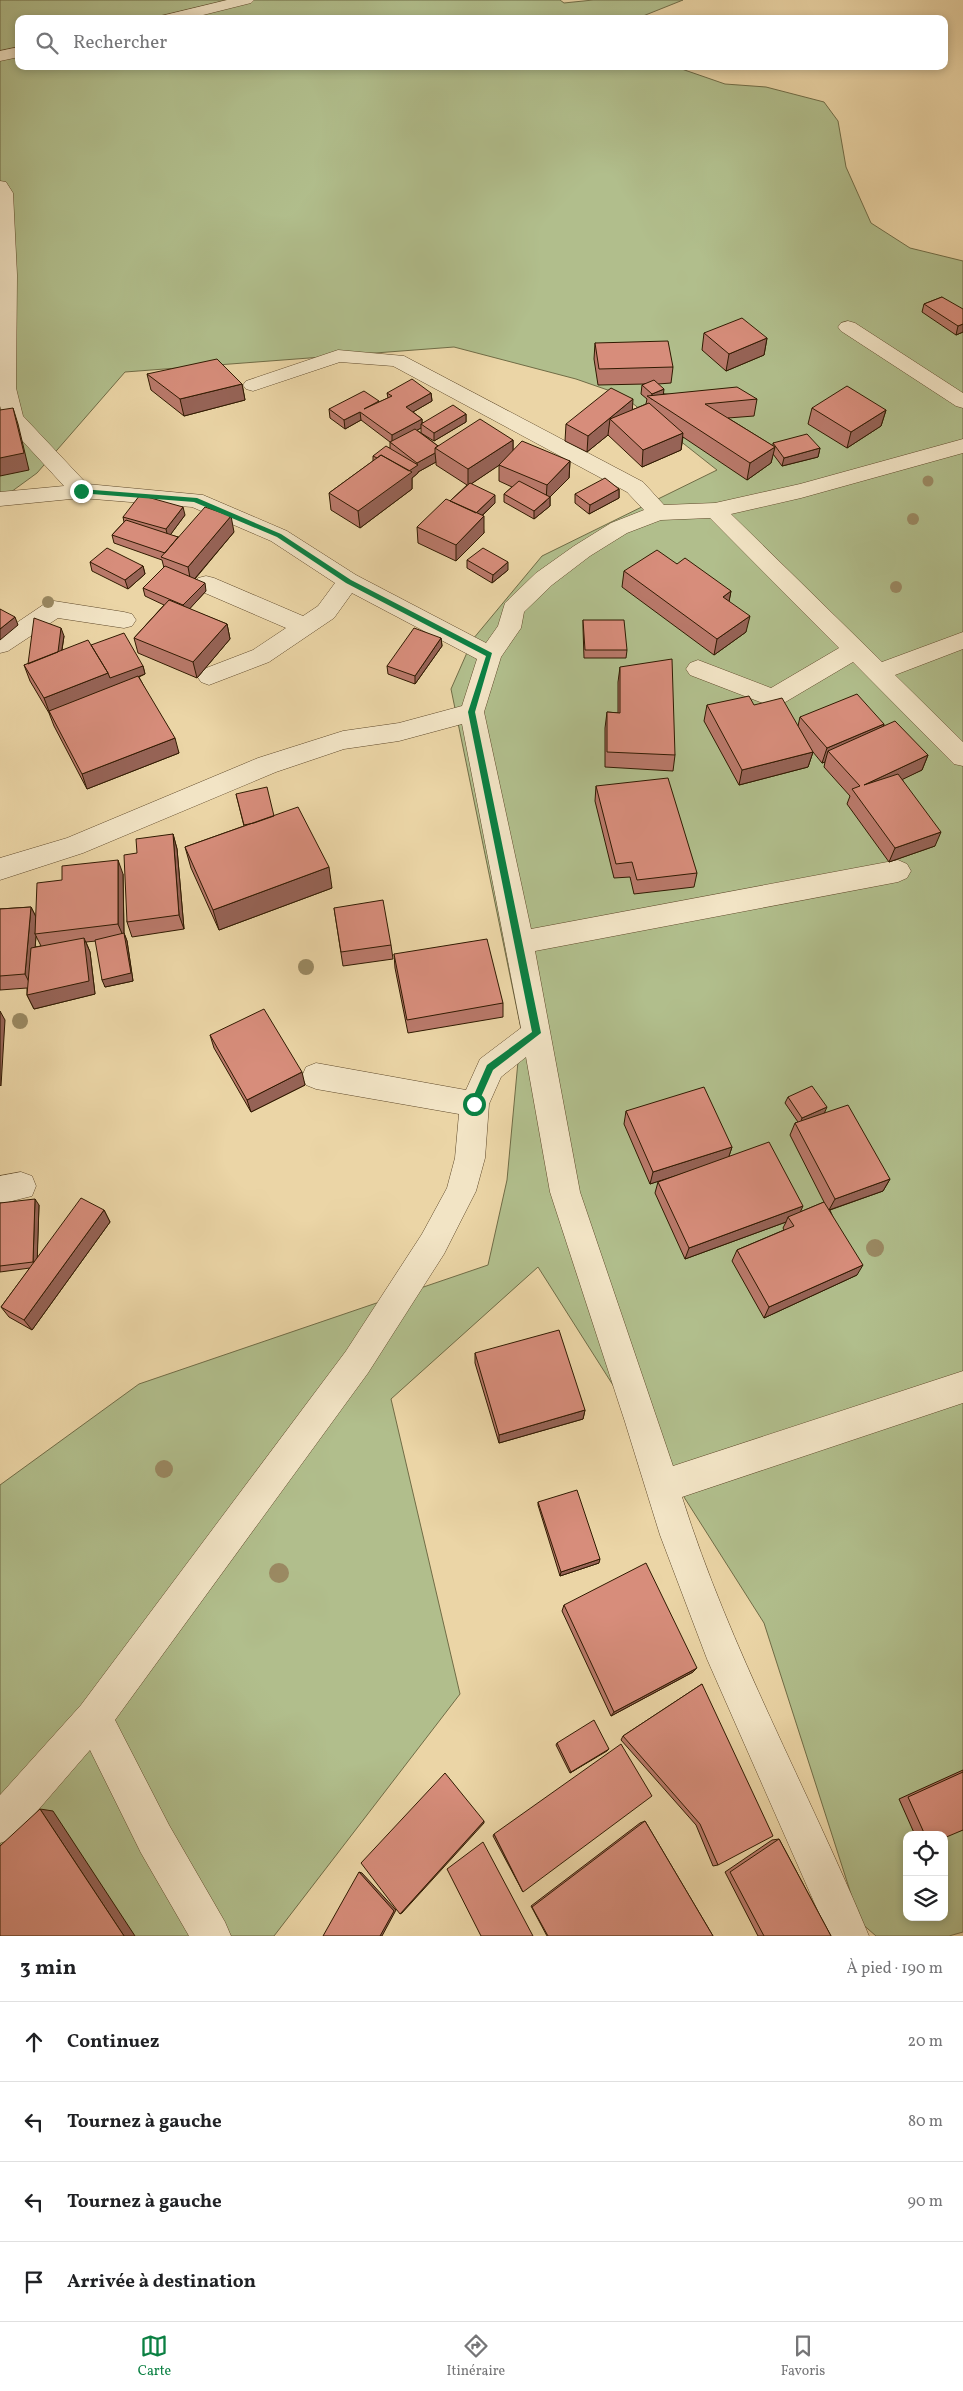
<!DOCTYPE html>
<html lang="fr">
<meta charset="utf-8">
<style>
:root{--surface:#fff;--page:#f6f6f6;--text:#202124;--muted:#757577;--line:#e0e0e0;--accent:#0b8043}
body{margin:0;font-family:Vollkorn,serif;background:var(--page);color:var(--text)}
.controls{position:absolute;right:15px;bottom:15px;display:grid;overflow:hidden;border-radius:10px;box-shadow:0 2px 8px #0003}
.controls button{width:45px;height:45px;display:grid;place-items:center;padding:0;border:0;border-bottom:1px solid var(--line);background:var(--surface);color:var(--text);font:25px sans-serif}
.stop{position:absolute;width:15px;height:15px;margin:-11px;border:4px solid #0b8043;border-radius:50%;background:#fff}
.stop.end{background:#0b8043;border-color:#fff;box-shadow:0 1px 5px #0008}
.list{margin:0;padding:0;list-style:none}
h2{display:flex;justify-content:space-between;align-items:center;height:65px;margin:0;padding:0 20px;font-size:21px}
h2 small{font-size:16px;font-weight:400;color:var(--muted)}
.list li{display:grid;grid-template-columns:32px 1fr auto;gap:15px;align-items:center;box-sizing:border-box;height:80px;padding:0 20px;border-top:1px solid var(--line)}
.list b{display:block;font-size:19px;white-space:nowrap}
.list em{font-size:16px;font-style:normal;color:var(--muted)}
.icon{flex:none;width:28px;height:28px;fill:none;stroke:currentColor;stroke-width:2;stroke-linecap:round;stroke-linejoin:round}
.map{position:relative;flex:none;width:963px;height:1936px;overflow:hidden}
.search{position:absolute;background:var(--surface);box-shadow:0 2px 8px #0003;left:15px;right:15px;top:15px;height:55px;display:flex;align-items:center;gap:12px;box-sizing:border-box;padding:0 18px;border-radius:10px;color:var(--muted);font-size:19px}
.sheet{height:385px;background:var(--surface)}
nav{display:flex;justify-content:space-around;align-items:center;box-sizing:border-box;height:70px;border-top:1px solid var(--line);background:var(--surface);font-size:14px;color:var(--muted)}
nav a{display:grid;justify-items:center;gap:2px}
nav .on{color:var(--accent)}
.map>svg:first-child{display:block}
</style>
<div class="map">
<svg width="963" height="1936" viewBox="0 0 963 1936">
<rect width="100%" height="100%" fill="#ebd5a6"/>
<filter id="stains"><feTurbulence type="fractalNoise" baseFrequency=".004" numOctaves="4"/><feColorMatrix values="0 0 0 0 .2 0 0 0 0 .09 0 0 0 0 .02 0 0 0 .5 -.17"/></filter>
<radialGradient id="worn" r=".72"><stop offset=".6" stop-color="#630" stop-opacity="0"/><stop offset="1" stop-color="#630" stop-opacity=".3"/></radialGradient>
<path fill="#b1be8c" stroke="#706c46" fill-rule="evenodd" d="M0,0H560L564,3L593,0H683L643,16L641,19H19V66H673L725,84L766,87L824,102L838,121L846,167L871,223L910,248L963,261V1932L949,1936H876L860,1922L764,1623L538,1267L391,1399L460,1694L274,1936H0V1485L139,1384L488,1265L507,1180L521,1029L451,689L473,639L542,556L717,470L622,395L576,379L454,347L125,372L37,473L0,500ZM907,1835H944V1917H907Z"/>
<g fill="none" stroke-linecap="round" stroke-linejoin="round">
<defs>
<path id="street" d="M227,0H254L251,3L187,19H159L161,16Z
M19,47V57L0,61V51Z
M0,181L6,182L13,193L17,275L16,388L23,416L87,484L203,495L287,531L356,575L486,643L498,626L505,603L536,573L574,546L611,523L644,510L627,492L393,366L340,362L253,391L246,389L243,385L246,381L338,350L404,356L643,482L664,505L715,503L800,484L963,439V453L801,498L731,514L882,662L963,632V649L895,675L963,742V766L954,764L853,662L782,704L773,707L690,675L686,669L690,663L698,660L771,688L839,648L710,518L661,520L627,533L590,556L552,585L524,612L521,628L501,657L484,712L531,929L898,860L907,864L911,871L907,878L898,882L535,951L580,1192L673,1466L963,1371V1403L682,1497C730,1649 808,1789 869,1936H829L707,1659L660,1535L625,1422L550,1192L526,1057L501,1077L489,1104L485,1158L476,1191L444,1254L368,1373L115,1720L169,1825L225,1922L231,1936H189L141,1853L90,1750L14,1838L0,1843V1795L81,1705L346,1351L422,1234L447,1188L455,1158L459,1114L316,1089L306,1085L302,1076L306,1067L316,1063L466,1090L480,1059L521,1028L462,724L399,741L344,749L276,772L83,853L0,880V858L67,838L258,758L343,731L399,723L462,706L477,659L352,593L334,618L269,662L209,685L201,682L197,676L201,670L253,650L286,628L198,590L195,584L198,578L206,576L214,578L303,616L318,606L335,583L271,541L192,507L81,498L0,506V492L64,486L6,423L0,406Z
M848,321L855,323L963,393V408L956,406L841,331L838,327L841,323Z
M54,601L124,612L132,614L136,620L132,626L124,628L58,618L8,651L0,653V634L46,603Z
M21,1172L32,1176L36,1186L32,1196L0,1204V1176Z"/>
</defs>
<use href="#street" stroke="#5f492a" stroke-width="1"/>
<use href="#street" fill="#f2e4c5" fill-rule="evenodd"/>
</g>
<g fill="#9a8962">
<circle cx="928" cy="481" r="5.5"/>
<circle cx="913" cy="519" r="6"/>
<circle cx="896" cy="587" r="6"/>
<circle cx="48" cy="602" r="6"/>
<circle cx="306" cy="967" r="8"/>
<circle cx="20" cy="1021" r="8"/>
<circle cx="875" cy="1248" r="9"/>
<circle cx="164" cy="1469" r="9"/>
<circle cx="279" cy="1573" r="10"/>
</g>
<path fill="#b9796a" stroke="#301a01" fill-rule="evenodd" d="M942,297L963,332L956,335L922,312L924,304Z
M704,333L767,338L764,355L726,371L702,350Z
M595,343L673,367L671,383L658,384L664,394L757,399L754,416L728,418L773,446V443L820,448L818,457L782,466L773,454L771,463L747,480L683,437L681,450L642,467L608,435L587,452L565,441L566,424L632,410L646,404L647,399L641,394L642,385L645,384L598,385L594,359Z
M147,374L242,384L245,400L184,416L151,390Z
M387,393H431L432,401L413,412L422,419V423L466,414V422L434,441L421,433V428L417,430L438,446L513,440V451L570,461L569,478L550,497V506L534,519L504,502V494L512,487L499,481V465L471,484L495,503L482,516L484,533L456,561L418,543L417,527L450,501L467,485L436,465V462L418,472V473L412,478V489L360,528L331,510L329,493L373,461V456L390,448V442L361,420L345,429L330,418L329,409L379,401V402L388,398Z
M812,408L886,410L881,426L847,448L808,424Z
M619,489V498L589,514L575,503V494Z
M185,515L170,535L178,537L234,532L195,579L206,591L189,609L227,624L230,639L197,678L138,653L134,638L164,605L145,596L143,588L164,568L162,560L114,543L112,535L124,522L123,517Z
M467,560L508,570L492,583L467,568Z
M90,562L143,566L145,574L128,589L92,571Z
M677,564L731,591L729,601L746,632L714,655L622,587L624,571Z
M583,620L627,650L626,658H584L583,628Z
M64,636L62,650L143,666L145,674L139,677L179,753L87,789L54,726L49,713L30,681L24,665L28,664Z
M441,638L442,646L415,684L388,674L387,666Z
M620,667L675,755L673,771L605,767V728L607,712L618,713V682Z
M707,705L798,726L800,717L884,724L883,726L928,755L922,770L902,779L935,846L889,862L847,804L850,796L824,767L825,762L822,763L813,752L808,767L739,785L704,721Z
M596,786L697,873L694,887L634,894L630,877L614,878L595,801Z
M236,794L274,816L332,888L219,930L191,868L185,847L244,826Z
M173,834L177,849L184,929L132,937L127,922L137,853Z
M123,874L124,933L127,941L133,981L105,987L96,941L86,942L90,952L95,994L34,1009L27,995V988L0,990V909L31,907L36,917ZM36,936L41,946L35,947Z
M334,908L391,945L393,959L343,966Z
M394,954L503,1003V1017L408,1033L395,968Z
M210,1035L305,1085L251,1112L214,1048Z
M788,1097L824,1113L890,1179L883,1191L830,1210L857,1275L764,1318L732,1261L737,1250L784,1230L783,1228L786,1222L685,1259L655,1193L658,1182L675,1175L650,1184L624,1124L626,1111L732,1147L729,1156L800,1212L824,1202L790,1135L795,1123L798,1122L785,1103Z
M0,1203L39,1205L37,1258L104,1210L110,1222L32,1330L9,1317L1,1307L30,1268L0,1272Z
M475,1353L585,1410L583,1419L499,1443L475,1363Z
M538,1502L599,1563L560,1576L538,1505Z
M564,1605L697,1668L693,1672L611,1716L562,1611Z
M702,1684L718,1865L713,1866L696,1825L621,1740L623,1736Z
M557,1743L609,1749L570,1773L556,1745Z
M963,1770V1830L944,1835H915L899,1799Z
M645,1821L713,1936H547L531,1906L640,1823Z
M494,1834L523,1892L493,1836Z
M779,1839L831,1936H758L725,1872L772,1840Z"/>
<path fill="#966356" stroke="#301a01" d="M963,324V332L956,335L958,326Z
M767,338L764,355L726,371L729,354Z
M242,384L245,400L184,416L180,399Z
M664,389L663,397L651,399L652,394Z
M431,393L432,401L406,416V407Z
M633,399L632,416L610,419L608,435L587,452L588,436Z
M13,408L18,424L29,470L0,476V458Z
M886,410L881,426L847,448L851,432Z
M360,412L361,420L345,429L344,420Z
M466,414V422L434,441V433Z
M422,419V425L421,424V428L392,444V435Z
M683,433L681,450L642,467L643,450Z
M513,440V456L468,486V469Z
M775,447L771,463L747,480L750,463Z
M820,448L818,457L782,466L784,458Z
M435,453L436,462L418,472V473L412,478V489L360,528L358,511L404,474L417,465V463Z
M570,461L569,478L549,498L550,497V506L534,519V511L546,501L547,485Z
M619,489V498L589,514L590,505Z
M495,495V503L472,525V517Z
M183,507L185,515L168,538L166,529Z
M231,516L234,532L191,583L188,567Z
M484,516V533L456,561V545Z
M508,562V570L492,583L493,575Z
M143,566L145,574L128,589L125,580Z
M205,583L206,591L185,614L183,605Z
M731,591L728,607L723,597Z
M750,616L746,632L714,655L717,639Z
M15,617L18,625L0,640V629Z
M227,624L230,639L197,678L193,662Z
M61,628L64,636L59,668L32,678Z
M441,638L442,646L415,684V676Z
M143,666L145,674L112,687L50,714L44,698L108,673Z
M884,724L879,740L828,751L825,762L822,763L827,748Z
M175,738L179,753L87,789L82,774Z
M813,752L808,767L739,785L742,770Z
M928,755L922,770L860,800L864,785Z
M941,832L935,846L889,862L895,848Z
M173,834L177,849L184,929L179,915Z
M118,860L123,874L124,938L118,924Z
M329,867L332,888L219,930L213,910Z
M31,907L38,921L35,934L36,936L32,988L25,974Z
M124,933L127,941L133,981L105,987L102,980Z
M84,938L90,952L95,994L34,1009L27,995Z
M0,1011L5,1020L1,1086L0,1085Z
M302,1072L305,1085L251,1112L247,1100Z
M827,1107L824,1114L800,1125L802,1118Z
M732,1147L728,1159L650,1184L653,1172Z
M890,1179L883,1191L829,1210L835,1199Z
M35,1199L39,1205L37,1267L33,1262Z
M803,1206L798,1217H788L786,1222L685,1259L689,1248Z
M104,1210L110,1222L32,1330L24,1320Z
M863,1265L857,1275L764,1318L769,1307Z
M585,1410L583,1419L499,1443V1435Z
M600,1559L599,1563L560,1576L561,1572Z
M697,1668L693,1672L611,1716L614,1712Z
M609,1749L607,1751L570,1773L571,1772Z
M40,1809L53,1811L135,1936H124Z
M484,1821V1823L402,1913L400,1914Z
M359,1872L362,1873L396,1910L382,1936H380Z"/>
<path fill="#d78d7b" stroke="#301a01" d="M942,297L963,309V324L958,326L924,304Z
M742,318L767,338L729,354L704,333Z
M668,341L673,367L599,369L595,343Z
M217,359L242,384L180,399L147,374Z
M412,379L431,393L406,407L422,419L392,435L360,412L344,420L329,409L364,391L379,401L364,409L392,396L387,393Z
M654,380L664,389L652,394L642,385Z
M847,386L886,410L851,432L812,408Z
M737,387L757,399L705,404L775,447L750,463L647,396Z
M611,388L633,399L588,436L566,424Z
M649,403L683,433L643,450L610,419Z
M453,405L466,414L434,433L421,424Z
M13,408L24,453L0,458V410Z
M480,419L513,440L468,469L435,448Z
M415,429L438,446L435,448V453L417,463L390,442Z
M807,434L820,448L784,458L773,443Z
M522,441L570,461L547,485L499,465Z
M386,446L418,465L409,471L381,455L377,458L373,456Z
M381,455L412,472L358,511L329,493Z
M605,478L619,489L590,505L575,494Z
M519,481L550,497L534,511L504,494Z
M470,483L495,495L476,513L450,501Z
M140,495L183,507L166,529L123,517Z
M446,499L484,516L456,545L417,527Z
M205,507L231,516L188,567L161,557Z
M126,520L178,537L165,553L112,535Z
M107,548L143,566L125,580L90,562Z
M483,548L508,562L493,575L467,560Z
M657,550L677,564L685,558L731,591L723,597L750,616L717,639L624,571Z
M165,566L205,583L183,605L143,588Z
M169,600L227,624L193,662L134,638Z
M0,609L15,617L0,629Z
M34,618L61,628L58,652L28,664Z
M583,620H624L627,650H585Z
M414,628L441,638L415,676L387,666Z
M124,633L143,666L110,678L108,673L91,645Z
M88,640L108,673L44,698L24,665Z
M672,659L675,755L607,752V712L620,713V667Z
M138,676L175,738L82,774L49,711Z
M857,694L884,724L827,748L800,717Z
M749,696L754,705L782,698L813,752L742,770L707,705Z
M895,721L928,755L864,785L898,774L941,832L895,848L852,789L860,786L828,751Z
M668,778L697,873L637,880L632,862L616,864L596,786Z
M267,787L274,816L254,823L244,825L236,794Z
M298,807L329,867L213,910L185,847Z
M173,834L179,915L127,922L124,855L137,853L136,839Z
M118,860V924L35,934L37,883L62,880V866Z
M383,900L391,945L341,952L334,908Z
M31,907L25,974L0,976V909Z
M124,933L131,973L102,980L95,940Z
M84,938L89,981L27,995L31,948Z
M487,939L503,1003L407,1020L394,954Z
M264,1009L302,1072L247,1100L210,1035Z
M812,1086L827,1107L802,1118L788,1097Z
M704,1087L732,1147L653,1172L626,1111Z
M848,1105L890,1179L835,1199L795,1123Z
M769,1142L803,1206L689,1248L658,1182Z
M81,1198L104,1210L24,1320L1,1307Z
M35,1199L33,1262L0,1266V1203Z
M824,1202L863,1265L769,1307L737,1250L794,1226L788,1217Z
M559,1330L585,1410L499,1435L475,1353Z
M577,1490L600,1559L561,1572L538,1502Z
M646,1563L697,1668L614,1712L564,1605Z
M702,1684L773,1836L718,1865L700,1824L623,1736Z
M594,1720L609,1749L571,1772L557,1743Z
M621,1744L652,1796L523,1892L494,1834Z
M963,1772V1830L944,1838V1835H925L908,1797Z
M445,1773L484,1821L400,1914L361,1863Z
M40,1809L124,1936H0V1846Z
M645,1821L713,1936H548L532,1907Z
M779,1839L831,1936H764L730,1872Z
M483,1842L533,1936H481L447,1869Z
M359,1872L394,1911L380,1936H323Z"/>
<path fill="#0b8043" d="M81,489L197,498L281,534L351,580L492,653L475,712L541,1033L493,1070L477,1106H471L470,1104L487,1065L532,1032L468,712L486,656L346,583L277,537L194,502L79,493Z"/>
<rect width="100%" height="100%" filter="url(#stains)"/>
<rect width="100%" height="100%" fill="url(#worn)"/>
</svg>
<div class="controls">
<button><svg class="icon" aria-label="locate" viewBox="0 0 24 24"><circle cx="12" cy="12" r="6"/><path d="M12 2v4M12 18v4M2 12h4M18 12h4"/></svg></button>
<button><svg class="icon" aria-label="layers" viewBox="0 0 24 24"><path d="M12 4l9 5-9 5-9-5zM3 14l9 5 9-5"/></svg></button>
</div>
<div class="stop" style="left:474px;top:1104px"></div>
<div class="stop end" style="left:81px;top:491px"></div>
<div class="search"><svg class="icon" aria-label="search" viewBox="0 0 24 24"><circle cx="10" cy="10" r="6"/><path d="M15 15l6 6"/></svg>Rechercher</div>
</div>
<section class="sheet">
<h2>3 min<small>À pied · 190 m</small></h2>
<ul class="list">
<li><svg class="icon" aria-label="ahead" viewBox="0 0 24 24"><path d="M12 20V5M6 11l6-6 6 6"/></svg><div><b>Continuez</b></div><em>20 m</em></li>
<li><svg class="icon" aria-label="left" viewBox="0 0 24 24"><path d="M17 20v-9H6M10 6l-5 5 5 5"/></svg><div><b>Tournez à gauche</b></div><em>80 m</em></li>
<li><svg class="icon" aria-label="left" viewBox="0 0 24 24"><path d="M17 20v-9H6M10 6l-5 5 5 5"/></svg><div><b>Tournez à gauche</b></div><em>90 m</em></li>
<li><svg class="icon" aria-label="arrive" viewBox="0 0 24 24"><path d="M6 21V4h12l-3 4 3 4H6"/></svg><div><b>Arrivée à destination</b></div></li>
</ul>
</section>
<nav>
<a class="on"><svg class="icon" aria-label="map" viewBox="0 0 24 24"><path d="M3 6l6-2 6 2 6-2v14l-6 2-6-2-6 2zM9 4v14M15 6v14"/></svg>Carte</a>
<a><svg class="icon" aria-label="directions" viewBox="0 0 24 24"><path d="M12 3l9 9-9 9-9-9zM9 14v-3h6M13 9l2 2-2 2"/></svg>Itinéraire</a>
<a><svg class="icon" aria-label="saved" viewBox="0 0 24 24"><path d="M7 4h10v16l-5-4-5 4z"/></svg>Favoris</a>
</nav>
